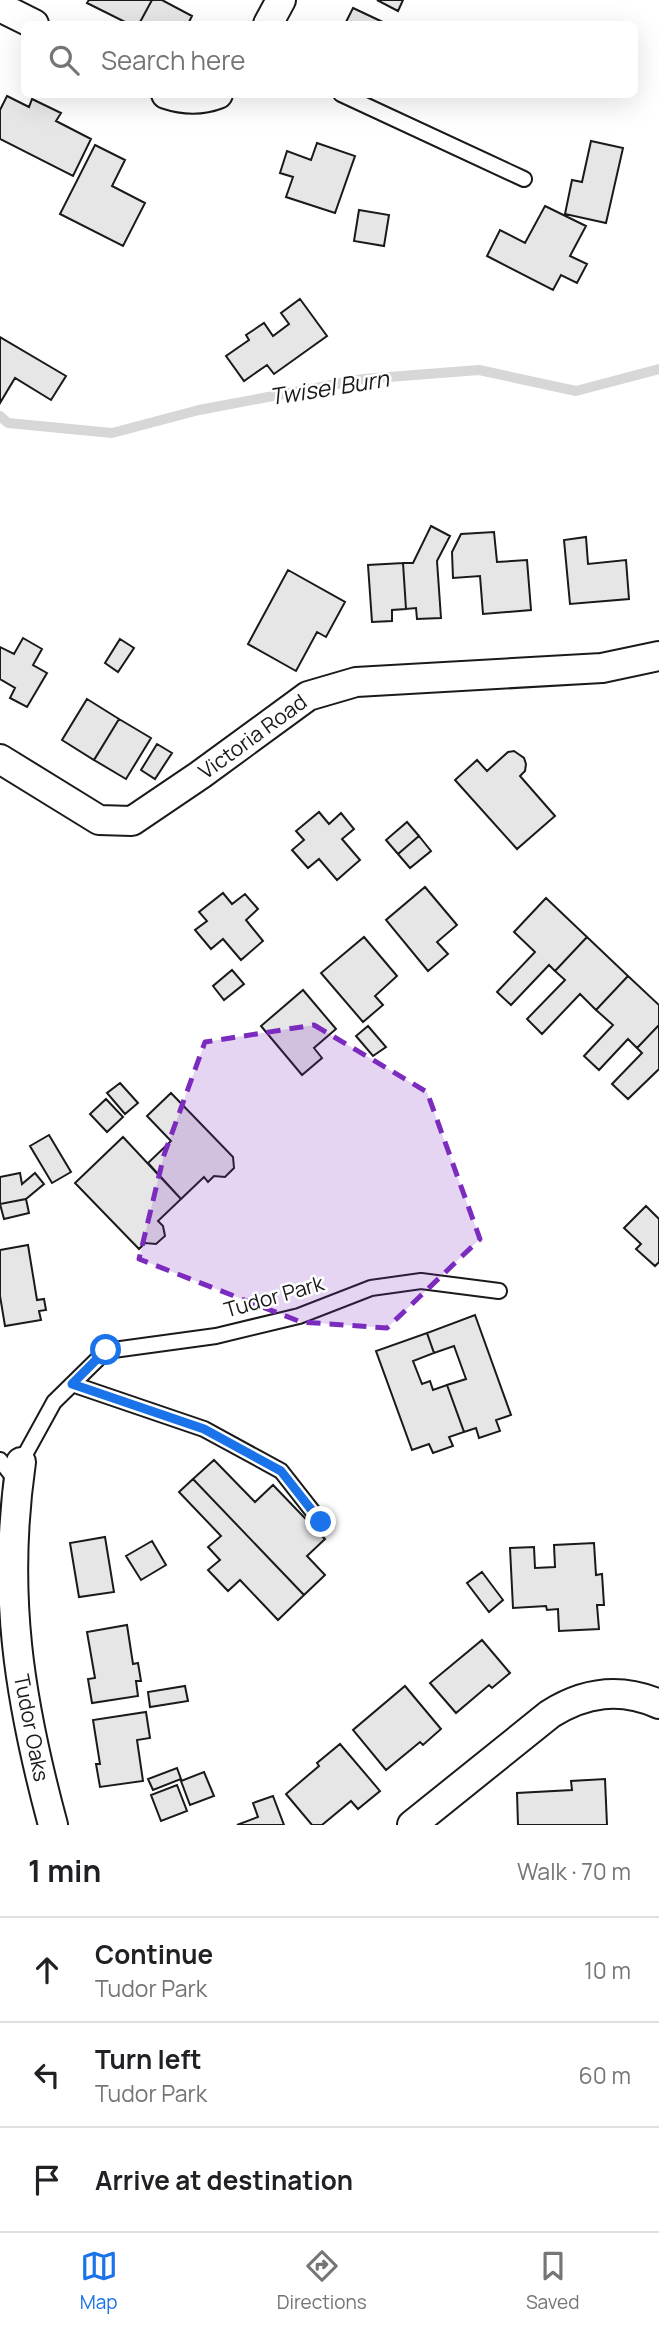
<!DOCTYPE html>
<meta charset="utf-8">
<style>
:root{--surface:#fff;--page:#f2f2f2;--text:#202124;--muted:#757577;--line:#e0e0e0;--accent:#1a73e8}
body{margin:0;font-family:Manrope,sans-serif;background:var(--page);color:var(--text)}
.stop{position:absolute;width:21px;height:21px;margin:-16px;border:5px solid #1a73e8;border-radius:50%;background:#fff}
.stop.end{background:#1a73e8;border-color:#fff;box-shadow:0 2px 7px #0008}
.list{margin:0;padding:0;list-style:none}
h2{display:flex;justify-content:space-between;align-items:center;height:91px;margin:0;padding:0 28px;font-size:30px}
h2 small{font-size:23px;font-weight:400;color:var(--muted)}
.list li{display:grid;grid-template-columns:46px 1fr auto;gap:21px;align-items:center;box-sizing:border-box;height:105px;padding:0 28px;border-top:2px solid var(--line)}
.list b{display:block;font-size:26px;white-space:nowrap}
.list p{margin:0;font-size:23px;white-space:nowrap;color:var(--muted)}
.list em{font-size:23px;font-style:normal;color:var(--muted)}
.icon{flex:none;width:38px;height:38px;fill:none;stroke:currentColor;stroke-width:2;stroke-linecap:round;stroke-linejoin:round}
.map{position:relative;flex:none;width:659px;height:1825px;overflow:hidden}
.search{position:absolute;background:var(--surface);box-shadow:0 7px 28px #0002;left:21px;right:21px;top:21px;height:77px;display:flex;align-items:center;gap:18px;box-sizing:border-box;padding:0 24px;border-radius:10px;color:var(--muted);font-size:26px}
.sheet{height:406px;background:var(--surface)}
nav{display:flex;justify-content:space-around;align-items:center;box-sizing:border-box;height:98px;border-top:2px solid var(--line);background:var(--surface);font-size:19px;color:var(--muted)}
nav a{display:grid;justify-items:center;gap:4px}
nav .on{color:var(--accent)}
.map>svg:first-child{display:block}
</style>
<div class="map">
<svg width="659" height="1825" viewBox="0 0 659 1825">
<rect width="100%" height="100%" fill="#fff"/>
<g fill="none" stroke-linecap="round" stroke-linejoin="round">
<path stroke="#d7d7d7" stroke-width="10" d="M0,416L8,423L112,433L199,410L363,379L479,370L576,391L659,369"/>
</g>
<path fill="#e6e6e6" stroke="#1a1a1a" stroke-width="2" d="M89,0H152L139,24H129L87,3Z
M152,0H162L192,16L188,24H139Z
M377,0H403L398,11Z
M353,8L387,24H345Z
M7,96L29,107L32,99L61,113L56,121L91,139L73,176L0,139V110Z
M591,141L623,148L606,223L565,214L572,180L582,182Z
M317,143L355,156L335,213L286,197L293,177L280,173L287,151L311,160Z
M95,145L125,160L112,186L145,203L123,246L60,214Z
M545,206L586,226L570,256L587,264L577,283L561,275L553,290L487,256L500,230L525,243Z
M359,210L389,215L384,246L354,241Z
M300,299L327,336L274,374L267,365L244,381L226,356L249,340L246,335L264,323L273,336L289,324L281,313Z
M0,337L66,376L51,400L15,378L0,403Z
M431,526L450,536L437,561L441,618L417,619L416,608L406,609L403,563H413Z
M494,532L497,562L527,560L531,610L483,614L480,576L453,578L452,552L461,534Z
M586,537L588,564L626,560L629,599L570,604L564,540Z
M403,563L406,609L392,610V621L372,622L368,565Z
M288,570L345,602L326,637L317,632L296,671L248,644Z
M23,638L42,649L33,665L47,673L27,707L10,698L15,688L0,679V647L14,654Z
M120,639L134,648L118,672L105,663Z
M87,699L119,719L94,760L62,740Z
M119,719L151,738L126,779L94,760Z
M157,744L172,753L155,779L141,770Z
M514,751L524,758L526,764L525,771L520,776L555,816L517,849L455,780L477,760L487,771L508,752Z
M319,812L329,824L341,813L354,829L342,839L360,860L337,880L319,859L308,868L292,850L304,840L296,831Z
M407,822L419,836L398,854L386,840Z
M419,836L431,851L410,868L398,854Z
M425,887L457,925L437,942L448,954L428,971L386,920Z
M223,893L232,904L245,894L258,909L246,920L263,941L241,960L223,939L211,949L195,930L207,921L199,912Z
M546,898L587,937L555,971L549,965L511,1005L497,992L535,952L514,932Z
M364,937L397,976L375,996L383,1005L363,1022L321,973Z
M587,937L628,976L596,1010L580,994L542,1034L527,1019L565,980L555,971Z
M232,970L244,984L224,1000L213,986Z
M628,976L659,1005V1025L637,1048L628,1039L599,1070L584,1056L613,1025L596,1010Z
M303,990L336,1029L314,1048L322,1058L302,1075L261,1026Z
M659,1025V1069L628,1099L612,1084L642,1053L637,1048Z
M368,1026L386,1047L373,1056L356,1036Z
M120,1083L138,1103L125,1114L107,1093Z
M171,1093L233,1157L234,1168L225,1177L214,1176L208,1182L204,1177L181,1199L148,1163L171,1141L147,1116Z
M106,1099L123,1117L107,1132L90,1114Z
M49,1135L71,1172L52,1183L30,1146Z
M123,1137L181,1199L158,1221L163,1226L165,1236L156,1244L145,1243L139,1249L75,1183Z
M20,1173L22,1184L35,1173L44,1184L26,1199L0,1204V1177Z
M26,1199L29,1213L4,1219L0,1204Z
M646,1206L659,1219V1262L655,1266L636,1249L641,1244L624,1228Z
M28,1245L37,1300L44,1299L46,1310L39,1311L41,1320L5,1326L0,1296V1250Z
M475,1315L511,1415L496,1420L500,1431L479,1438L476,1428L464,1432L447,1385L466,1379L454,1346L434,1353L427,1333Z
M427,1333L434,1353L413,1361L422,1384L430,1381L433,1390L447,1385L464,1432L449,1437L453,1446L433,1453L429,1444L412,1450L376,1351Z
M214,1460L255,1502L273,1485L325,1539L307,1556L325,1575L304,1595L193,1479Z
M193,1479L304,1595L278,1620L240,1580L228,1591L208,1570L220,1560L208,1547L221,1536L179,1492Z
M105,1537L114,1592L79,1597L70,1543Z
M152,1541L166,1565L141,1580L126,1556Z
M594,1543L596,1575L602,1574L604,1605H597L599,1629L559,1631L558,1609L547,1610L546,1606L513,1608L510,1548L534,1547L535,1568L555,1567L554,1545Z
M482,1572L503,1600L489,1612L467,1583Z
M127,1625L133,1664L138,1663L141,1681H136L138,1696L92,1703L88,1679L95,1678L87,1632Z
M482,1640L510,1673L492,1688L489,1685L456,1713L430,1683Z
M185,1686L188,1701L150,1707L148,1692Z
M405,1686L441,1729L423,1745L420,1742L386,1770L353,1730Z
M146,1712L150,1738L137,1740L143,1781L100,1787L96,1764H100L93,1720Z
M340,1744L380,1791L358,1809L351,1801L322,1825H312L286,1794L319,1766L317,1763Z
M177,1768L181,1779L153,1790L148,1779Z
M204,1772L214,1796L190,1805L181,1781Z
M605,1779L607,1825H518L517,1793L572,1790L571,1781Z
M177,1785L187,1811L161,1821L151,1795Z
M273,1796L284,1825H237L258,1817L253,1803Z"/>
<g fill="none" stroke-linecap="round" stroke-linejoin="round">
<defs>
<path id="lane" d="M341,94L524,179
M72,1384L204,1429L281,1471L321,1522
M0,1460L17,1482
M21,1462L54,1402L106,1351L216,1336L299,1316L371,1288L421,1281L499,1291"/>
<path id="street" d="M0,7L34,24
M268,24L281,0
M166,94C184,100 200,101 218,94
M0,759L99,820L132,821L200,775L308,696L356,682L602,668L659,656
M21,1462C2,1593 19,1699 53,1825
M412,1825L550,1714C585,1692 620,1687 659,1704"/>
</defs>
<use href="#lane" stroke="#1a1a1a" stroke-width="18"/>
<use href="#street" stroke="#1a1a1a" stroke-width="32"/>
<use href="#lane" stroke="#fff" stroke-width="14"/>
<use href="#street" stroke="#fff" stroke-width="28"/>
</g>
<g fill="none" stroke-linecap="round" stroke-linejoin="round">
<path stroke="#1a73e8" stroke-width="9" d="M106,1350L72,1384L204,1429L281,1471L321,1522"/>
</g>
<path fill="#7b2cbf" fill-opacity="0.2" stroke="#7b2cbf" stroke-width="5" stroke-dasharray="14 9" stroke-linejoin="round" d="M314,1025L427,1092L480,1239L387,1328L301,1322L139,1259L164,1155L205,1042Z"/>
<g text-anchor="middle" stroke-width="5" stroke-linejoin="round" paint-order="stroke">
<g font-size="21" fill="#1a1a1a" stroke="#fff">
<text transform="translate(253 737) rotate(-36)" y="7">Victoria Road</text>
<text transform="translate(274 1297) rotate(-16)" y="7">Tudor Park</text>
<text transform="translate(31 1728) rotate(79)" y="7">Tudor Oaks</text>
</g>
<g font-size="23" font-style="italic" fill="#1a1a1a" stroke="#fff">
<text transform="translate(329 388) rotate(-9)" y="8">Twisel Burn</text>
</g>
</g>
</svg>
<div class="stop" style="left:106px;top:1350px"></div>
<div class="stop end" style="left:321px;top:1522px"></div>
<div class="search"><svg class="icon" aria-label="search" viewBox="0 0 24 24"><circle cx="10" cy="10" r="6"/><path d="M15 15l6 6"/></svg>Search here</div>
</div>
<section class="sheet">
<h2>1 min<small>Walk · 70 m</small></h2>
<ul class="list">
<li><svg class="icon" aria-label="ahead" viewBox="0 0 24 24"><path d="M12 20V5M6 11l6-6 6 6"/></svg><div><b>Continue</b><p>Tudor Park</p></div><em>10 m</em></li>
<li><svg class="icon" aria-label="left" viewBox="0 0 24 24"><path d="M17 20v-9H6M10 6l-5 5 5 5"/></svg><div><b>Turn left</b><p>Tudor Park</p></div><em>60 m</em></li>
<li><svg class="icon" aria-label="arrive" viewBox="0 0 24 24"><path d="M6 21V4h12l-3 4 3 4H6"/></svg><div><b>Arrive at destination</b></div></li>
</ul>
</section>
<nav>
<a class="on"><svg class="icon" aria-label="map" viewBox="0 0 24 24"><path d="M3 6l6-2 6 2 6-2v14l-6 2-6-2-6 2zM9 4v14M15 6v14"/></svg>Map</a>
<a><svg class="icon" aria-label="directions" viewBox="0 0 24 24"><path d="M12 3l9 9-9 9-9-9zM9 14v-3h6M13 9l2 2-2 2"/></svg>Directions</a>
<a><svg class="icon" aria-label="saved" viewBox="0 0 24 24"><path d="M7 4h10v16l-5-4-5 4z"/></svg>Saved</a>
</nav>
